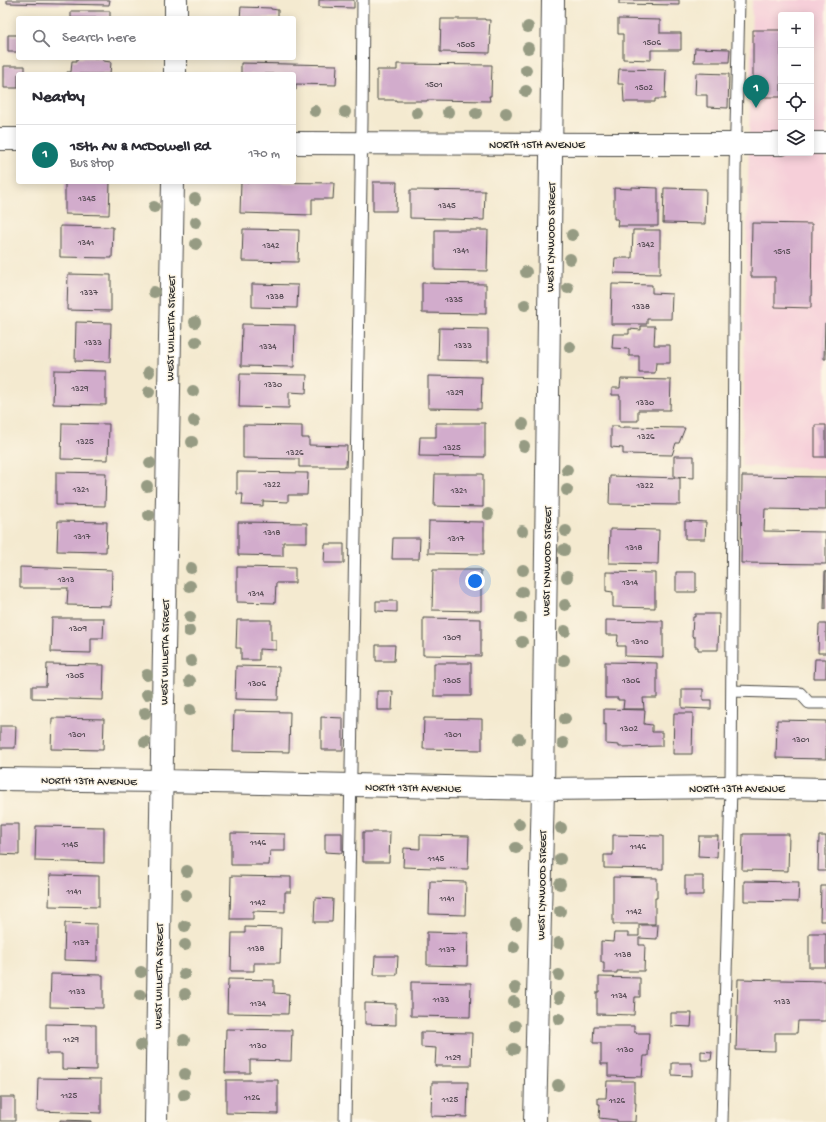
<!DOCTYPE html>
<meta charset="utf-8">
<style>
:root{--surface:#fff;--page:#f2f2f3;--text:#2b2b33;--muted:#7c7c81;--line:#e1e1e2;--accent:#0f766e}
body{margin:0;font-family:"Gochi Hand",sans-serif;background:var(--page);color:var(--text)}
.controls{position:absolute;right:12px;top:12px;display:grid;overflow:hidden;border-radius:4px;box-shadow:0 2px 10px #0003}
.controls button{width:36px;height:36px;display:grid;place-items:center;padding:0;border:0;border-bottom:1px solid var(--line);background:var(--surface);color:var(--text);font:20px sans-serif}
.you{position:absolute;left:475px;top:581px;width:14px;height:14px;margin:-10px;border:3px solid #fff;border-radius:50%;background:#1a73e8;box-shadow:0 0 0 6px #1a73e833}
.badge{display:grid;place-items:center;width:26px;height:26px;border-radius:50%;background:var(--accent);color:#fff;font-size:13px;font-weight:700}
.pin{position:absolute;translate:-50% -33px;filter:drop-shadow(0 1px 2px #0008)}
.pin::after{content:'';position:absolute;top:21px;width:14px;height:12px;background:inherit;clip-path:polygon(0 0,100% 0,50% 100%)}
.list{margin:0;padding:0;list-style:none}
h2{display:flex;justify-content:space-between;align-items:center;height:52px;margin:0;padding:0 16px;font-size:17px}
h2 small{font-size:13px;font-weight:400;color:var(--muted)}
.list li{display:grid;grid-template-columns:26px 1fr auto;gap:12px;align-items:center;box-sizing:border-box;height:60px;padding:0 16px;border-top:1px solid var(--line)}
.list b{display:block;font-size:15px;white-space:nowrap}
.list p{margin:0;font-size:13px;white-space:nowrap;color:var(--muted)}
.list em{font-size:13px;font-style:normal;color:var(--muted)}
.icon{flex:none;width:22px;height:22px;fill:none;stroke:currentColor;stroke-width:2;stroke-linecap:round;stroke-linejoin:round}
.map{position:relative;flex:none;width:826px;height:1122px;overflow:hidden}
.search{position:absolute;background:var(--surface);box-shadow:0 2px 10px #0003;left:16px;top:16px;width:280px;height:44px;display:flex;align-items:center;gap:10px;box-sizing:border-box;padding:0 14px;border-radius:4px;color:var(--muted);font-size:15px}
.panel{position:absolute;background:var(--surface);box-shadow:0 2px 10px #0003;left:16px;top:72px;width:280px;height:112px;border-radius:4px}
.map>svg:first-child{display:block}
</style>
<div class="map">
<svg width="826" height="1122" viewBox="0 0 826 1122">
<rect width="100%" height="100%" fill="#fcf5e5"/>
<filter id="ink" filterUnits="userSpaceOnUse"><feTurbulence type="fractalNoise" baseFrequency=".025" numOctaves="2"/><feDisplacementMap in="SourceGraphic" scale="8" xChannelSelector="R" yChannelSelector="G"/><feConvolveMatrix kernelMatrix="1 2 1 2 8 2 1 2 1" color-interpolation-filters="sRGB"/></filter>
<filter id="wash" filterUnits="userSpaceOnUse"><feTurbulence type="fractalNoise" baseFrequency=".012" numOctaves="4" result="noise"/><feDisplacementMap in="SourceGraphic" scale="16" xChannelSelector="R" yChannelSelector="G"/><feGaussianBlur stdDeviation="0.9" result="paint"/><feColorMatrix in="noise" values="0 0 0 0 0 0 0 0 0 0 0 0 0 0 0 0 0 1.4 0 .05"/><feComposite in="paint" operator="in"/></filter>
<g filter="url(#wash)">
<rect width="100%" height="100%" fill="#f4ead0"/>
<path fill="#f6cfd9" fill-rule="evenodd" d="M752,0H826V469L742,466ZM781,15H811V153H781Z"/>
<g id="blocks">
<path fill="#d2accc" d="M7,0H110L109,5L7,3Z
M319,0H354V8L319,7Z
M619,0H679V5L619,4Z
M241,7L271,8V9L278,10V18H240Z
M71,11H110V18H71Z
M441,19H485V20H490L489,35H491L490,53L440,52Z
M618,19L660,20V33H681V50H651V60L623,59V34H618Z
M753,30H781V97H753Z
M8,35H18V52H8Z
M695,48L730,49L729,62H694Z
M77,58H103V61L111,62L110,74H67V72H71L72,61H77Z
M241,63L337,65L336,85L296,84V90H294V74H241Z
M397,64L492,65L491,96H489L490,101L427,100V101H396V100H377V70H397Z
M4,66H25V74H18V88H4Z
M619,69L666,70L665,99H655V102H624L623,84H618Z
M696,73L729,74L728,108L707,107V95H695Z
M65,182H110L109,215L65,214Z
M241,182L334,183L333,199H312V215L240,213Z
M373,182H397L396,211H373Z
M632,187L658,188V226H617L618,219H614V188L632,189Z
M664,188L706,189L705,224L663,223Z
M410,190L485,191L484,220L410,218Z
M752,223L812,224L811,308L775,307V277H751Z
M60,226L113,227L112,258L60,257Z
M243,229L299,230L298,262L242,261Z
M435,230H488L487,271L435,270Z
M633,230H660V274L614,273L615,258H632Z
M68,274L111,275V311L67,310Z
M422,283L486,284V314L422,313Z
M252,284L298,285L297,308L252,307Z
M612,284L652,285V293L672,294L671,319H647V324H611Z
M76,322L111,323L110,362L75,361Z
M825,323H826V359H824Z
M242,324L295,325L294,367L241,366Z
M641,326H655L654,345H670V363H656L655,373H639V356H629V349L612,348L613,334H629V329L641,330Z
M439,328L488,329V361L438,360Z
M54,370L106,371V405L53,404Z
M240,374L307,375L306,393L289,392V408L239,407Z
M428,376L482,377L481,409L428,408Z
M621,379L671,380L670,410H638V421H620V395H612V388H620Z
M62,423L109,424L108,460L61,459Z
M436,423H485V457L419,456L420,437H436Z
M243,425L302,426V438H309V445L347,446L346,467H299V459L243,458Z
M815,425H826V457H815Z
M611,426H619V428H623V427L685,428L679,443H676L672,455L623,454V448L611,447Z
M674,456H694V478L674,477Z
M56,472L106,473L105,506L56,505Z
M237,472L308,473L307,495H288V502L263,501V506L242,505L243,494H237Z
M435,474H483V507L434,506Z
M610,476L680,478V505L609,504Z
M742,476L826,477V510L765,509L764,531L826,532V564L741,563Z
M58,521L107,522L106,552L57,551Z
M429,521L484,522V554L428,553Z
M685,521L706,522L705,539H685Z
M238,522L307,523V542H283V556L238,555Z
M610,529L659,530L658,564L609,563Z
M393,538H420L419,559H392Z
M325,544H344V563H324Z
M20,567L112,570L111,606L67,605L68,588H20Z
M237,567L295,568V583H276L275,603L237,602Z
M433,570H481V611L432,610Z
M825,571L826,572V609H824Z
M606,572L655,573V608L613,607V592L606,591Z
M676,572H696V592H676Z
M376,601H397V612L376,611Z
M695,614H719L718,650H698V647H695V637H693L692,636L693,617H695Z
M52,618H104L103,638H91V653L51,652Z
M423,618L481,619V656L423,655Z
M237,620H271V640H276V650L259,649V660H241V648H236Z
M606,620L663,621V657L625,656V646H617L618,635H606Z
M819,624H826V653H818Z
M376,645H395L394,661H376Z
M815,659H826V678H814Z
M605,662L657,663V698H643L644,709H623L624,700H618V698H605Z
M434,663H471V696H434Z
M47,664L104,665L103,700L32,698V686H46Z
M236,666L279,667L278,700L235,699Z
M682,689H703V700H711V709L682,708Z
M377,691H393L392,710H377Z
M604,709L645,710L644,724L652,725V732H662V746L619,747V745L606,744V724L604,725Z
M234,711L290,712L289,752L233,751Z
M674,713H693L692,754H673Z
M321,717L343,718V750H321Z
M52,718L104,719L103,750L51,749Z
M424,718L482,719V750L423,749Z
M777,720L826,721V759L776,758Z
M0,726H16L15,748H0Z
M0,824H19V855L0,854Z
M36,826L104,827V863L35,861Z
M363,832H390L389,862H363Z
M231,833L285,834V851H270L269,865H231Z
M325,833H342V853L325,852Z
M743,834H789L788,871L742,870Z
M420,835L469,836L468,869L403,867L404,848L420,849Z
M613,835L663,836V869L604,868V855H613Z
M699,836H718L717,857L698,856Z
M819,836H826V871H818Z
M50,875L99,876V907L49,906Z
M231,876L291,877V892H285V912L253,911V919H230Z
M685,876H703V895H685Z
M613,877L657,878V898H655V924H613Z
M430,881L466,882L465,915L429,914Z
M744,881L799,882L798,902L744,901Z
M821,886H826V921H820Z
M315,898L333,899L332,922H314Z
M65,923L97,924V961L64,960Z
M639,925H658L657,939L639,938V945H645L644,971H617V973H604V962H601V941L613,942L614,933H628V936H639Z
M245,927L281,928L280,963H254V971H231L232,933H245Z
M427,932L468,933L467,966L427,965Z
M809,933H826V967H809Z
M375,956H398L397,975H374Z
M51,974L103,975V1008L50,1007Z
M599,977L640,978V997H635L634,1015L597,1014V992H599Z
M228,979L274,980V993L289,994L288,1014L227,1013Z
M738,979L826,981V1021H798L797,1033H775V1051L736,1050Z
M411,982L471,983L470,1017L411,1016Z
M365,1003L396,1004V1025L365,1024Z
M671,1013H692L691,1027L671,1026Z
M46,1024L96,1025V1070L62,1069V1054H46Z
M594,1026H634V1032H637L636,1033H649L648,1056H644L642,1077L608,1076V1064H601V1043H593Z
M226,1029L292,1030L291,1061L250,1060V1073H225Z
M421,1032L472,1033L471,1066H435L436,1048L421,1047Z
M701,1051L712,1052L711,1060H701Z
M672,1063H692V1076L672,1075Z
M38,1078L101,1079V1113L37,1111Z
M226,1080H278V1114L226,1113Z
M607,1081H634V1091L635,1092V1103H636L635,1122H617V1120L599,1118L600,1104H598V1098H606Z
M432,1082H468L467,1117L431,1116Z
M0,1097H15V1121H0Z
M60,1120L91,1121V1122H60Z"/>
</g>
</g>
<g filter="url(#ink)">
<use href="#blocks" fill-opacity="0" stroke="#494844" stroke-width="1"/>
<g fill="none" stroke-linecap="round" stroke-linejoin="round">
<defs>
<path id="lane" d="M732,691L800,693L809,703H826
M345,1122L362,121L363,0
M722,1122L731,787L735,171L739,0"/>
<path id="street" d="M176,18V0
M175,74V58
M0,779L161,781L543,789L731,787L826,789
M156,1122L162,755L173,182
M535,1122L543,789L553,0"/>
<path id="secondary" d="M0,139H18
M294,143L624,144H781
M811,143H826"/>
</defs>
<use href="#lane" stroke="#494844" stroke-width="13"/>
<use href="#street" stroke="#494844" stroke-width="24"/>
<use href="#secondary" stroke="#494844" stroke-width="24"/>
<use href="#lane" stroke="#fff" stroke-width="11"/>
<use href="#street" stroke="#fff" stroke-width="22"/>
<use href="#secondary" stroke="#fff" stroke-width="22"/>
</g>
<g fill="#969b83">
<circle cx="528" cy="27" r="6"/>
<circle cx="528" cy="48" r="6"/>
<circle cx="526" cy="70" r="6"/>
<circle cx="526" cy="91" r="6"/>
<circle cx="315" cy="111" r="6"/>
<circle cx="345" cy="112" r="6"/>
<circle cx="448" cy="112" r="6"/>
<circle cx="417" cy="113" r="6"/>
<circle cx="476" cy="113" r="6"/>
<circle cx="506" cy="113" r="6"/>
<circle cx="195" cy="199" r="6"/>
<circle cx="154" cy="207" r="6"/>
<circle cx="196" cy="222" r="6"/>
<circle cx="572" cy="235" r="6"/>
<circle cx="196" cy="244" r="6"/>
<circle cx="570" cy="259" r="6"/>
<circle cx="526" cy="272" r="6"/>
<circle cx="568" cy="288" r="6"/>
<circle cx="154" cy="292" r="6"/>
<circle cx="525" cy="305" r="6"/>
<circle cx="195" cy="322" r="6"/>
<circle cx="196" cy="342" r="6"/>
<circle cx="570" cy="347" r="6"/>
<circle cx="149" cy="372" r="6"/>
<circle cx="193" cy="391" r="6"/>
<circle cx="149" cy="392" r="6"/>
<circle cx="194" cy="421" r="6"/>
<circle cx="523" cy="424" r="6"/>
<circle cx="192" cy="442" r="6"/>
<circle cx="524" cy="446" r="6"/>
<circle cx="150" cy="463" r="6"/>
<circle cx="567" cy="470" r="6"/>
<circle cx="147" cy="486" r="6"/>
<circle cx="567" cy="490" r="6"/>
<circle cx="488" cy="514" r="6"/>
<circle cx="149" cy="515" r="6"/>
<circle cx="522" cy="531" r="6"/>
<circle cx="566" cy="531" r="6"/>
<circle cx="564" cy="550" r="6"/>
<circle cx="191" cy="568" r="6"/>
<circle cx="523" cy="570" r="6"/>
<circle cx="567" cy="577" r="6"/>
<circle cx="190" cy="586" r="6"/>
<circle cx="522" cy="592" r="6"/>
<circle cx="565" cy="605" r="6"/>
<circle cx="190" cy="617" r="6"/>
<circle cx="521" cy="618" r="6"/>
<circle cx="189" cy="631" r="6"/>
<circle cx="565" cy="631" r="6"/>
<circle cx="522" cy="642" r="6"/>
<circle cx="564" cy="660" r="6"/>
<circle cx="191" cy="661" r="6"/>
<circle cx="147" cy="675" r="6"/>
<circle cx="190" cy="681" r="6"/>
<circle cx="147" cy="694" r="6"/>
<circle cx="190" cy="710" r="6"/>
<circle cx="145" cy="713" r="6"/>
<circle cx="565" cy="719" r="6"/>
<circle cx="519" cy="739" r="6"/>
<circle cx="145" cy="742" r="6"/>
<circle cx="563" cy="743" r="6"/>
<circle cx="519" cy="824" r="6"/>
<circle cx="561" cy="828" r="6"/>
<circle cx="516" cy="848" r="6"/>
<circle cx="560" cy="859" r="6"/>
<circle cx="187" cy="871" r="6"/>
<circle cx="560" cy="884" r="6"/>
<circle cx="186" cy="895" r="6"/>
<circle cx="560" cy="911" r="6"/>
<circle cx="516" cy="924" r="6"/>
<circle cx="185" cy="926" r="6"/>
<circle cx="559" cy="943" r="6"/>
<circle cx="185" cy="945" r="6"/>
<circle cx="514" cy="947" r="6"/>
<circle cx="141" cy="972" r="6"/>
<circle cx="184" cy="974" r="6"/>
<circle cx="559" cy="975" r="6"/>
<circle cx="515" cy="988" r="6"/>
<circle cx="185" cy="994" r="6"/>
<circle cx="140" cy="995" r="6"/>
<circle cx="559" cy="998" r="6"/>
<circle cx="514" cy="1002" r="6"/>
<circle cx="559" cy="1019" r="6"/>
<circle cx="515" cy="1026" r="6"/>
<circle cx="184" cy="1040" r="6"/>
<circle cx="141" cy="1045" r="6"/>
<circle cx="514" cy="1049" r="6"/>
<circle cx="185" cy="1074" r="6"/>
<circle cx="558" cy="1085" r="6"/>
<circle cx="184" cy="1095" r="6"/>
</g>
</g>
<g text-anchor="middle" stroke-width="3" stroke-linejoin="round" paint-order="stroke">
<g font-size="9" fill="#554b53">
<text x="652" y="45">1506</text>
<text x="466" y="47">1505</text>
<text x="434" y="87">1501</text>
<text x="644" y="90">1502</text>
<text x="87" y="201">1345</text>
<text x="447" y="208">1345</text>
<text x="86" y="245">1341</text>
<text x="646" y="247">1342</text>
<text x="271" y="248">1342</text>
<text x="461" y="253">1341</text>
<text x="782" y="254">1515</text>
<text x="89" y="295">1337</text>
<text x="275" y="299">1338</text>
<text x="454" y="302">1335</text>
<text x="641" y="309">1338</text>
<text x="93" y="345">1333</text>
<text x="463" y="348">1333</text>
<text x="268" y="349">1334</text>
<text x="273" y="387">1330</text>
<text x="80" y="391">1329</text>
<text x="455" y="395">1329</text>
<text x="645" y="405">1330</text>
<text x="646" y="439">1326</text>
<text x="85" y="444">1325</text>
<text x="452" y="450">1325</text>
<text x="295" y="455">1326</text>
<text x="272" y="487">1322</text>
<text x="645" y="488">1322</text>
<text x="81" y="492">1321</text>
<text x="459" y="493">1321</text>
<text x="272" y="535">1318</text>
<text x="82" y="539">1317</text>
<text x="456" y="541">1317</text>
<text x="634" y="550">1318</text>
<text x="66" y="582">1313</text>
<text x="630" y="585">1314</text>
<text x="256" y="596">1314</text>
<text x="78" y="631">1309</text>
<text x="452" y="640">1309</text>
<text x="640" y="644">1310</text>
<text x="75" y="678">1305</text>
<text x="452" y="683">1305</text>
<text x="631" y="683">1306</text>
<text x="257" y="686">1306</text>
<text x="629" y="731">1302</text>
<text x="77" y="737">1301</text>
<text x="453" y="737">1301</text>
<text x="801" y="742">1301</text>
<text x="258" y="845">1146</text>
<text x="70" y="847">1145</text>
<text x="638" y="849">1146</text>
<text x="436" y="861">1145</text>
<text x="74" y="894">1141</text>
<text x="447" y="901">1141</text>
<text x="258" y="905">1142</text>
<text x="634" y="914">1142</text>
<text x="81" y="945">1137</text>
<text x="256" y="951">1138</text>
<text x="447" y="952">1137</text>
<text x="623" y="957">1138</text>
<text x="77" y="994">1133</text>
<text x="619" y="998">1134</text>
<text x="441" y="1002">1133</text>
<text x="782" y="1004">1133</text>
<text x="258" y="1006">1134</text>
<text x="71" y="1042">1129</text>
<text x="258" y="1048">1130</text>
<text x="625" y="1052">1130</text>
<text x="453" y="1060">1129</text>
<text x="69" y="1098">1125</text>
<text x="252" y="1100">1126</text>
<text x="450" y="1102">1125</text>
<text x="617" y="1103">1126</text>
</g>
<g font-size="11" fill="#2b2b2b" stroke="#fcf5e5">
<text x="537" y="148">NORTH 15TH AVENUE</text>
<text transform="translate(550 237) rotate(-89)" y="4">WEST LYNWOOD STREET</text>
<text transform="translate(170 328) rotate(-89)" y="4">WEST WILLETTA STREET</text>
<text transform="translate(546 561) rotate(-89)" y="4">WEST LYNWOOD STREET</text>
<text transform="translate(164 652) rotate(-89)" y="4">WEST WILLETTA STREET</text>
<text transform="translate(89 780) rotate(1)" y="4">NORTH 13TH AVENUE</text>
<text transform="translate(413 787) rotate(1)" y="4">NORTH 13TH AVENUE</text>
<text x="737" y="792">NORTH 13TH AVENUE</text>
<text transform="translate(541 885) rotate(-89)" y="4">WEST LYNWOOD STREET</text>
<text transform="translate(158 976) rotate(-89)" y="4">WEST WILLETTA STREET</text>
</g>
</g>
</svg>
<div class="controls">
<button>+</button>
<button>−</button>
<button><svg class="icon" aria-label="locate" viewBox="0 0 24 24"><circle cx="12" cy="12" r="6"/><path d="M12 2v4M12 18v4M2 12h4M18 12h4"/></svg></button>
<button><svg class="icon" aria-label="layers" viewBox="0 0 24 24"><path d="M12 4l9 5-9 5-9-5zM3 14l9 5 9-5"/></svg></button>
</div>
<div class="you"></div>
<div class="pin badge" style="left:756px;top:108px">1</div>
<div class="search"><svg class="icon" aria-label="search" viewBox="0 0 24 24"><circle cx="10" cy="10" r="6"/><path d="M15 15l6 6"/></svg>Search here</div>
<section class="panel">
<h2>Nearby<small></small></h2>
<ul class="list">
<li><span class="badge">1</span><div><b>15th Av &amp; McDowell Rd</b><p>Bus stop</p></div><em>170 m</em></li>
</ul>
</section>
</div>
